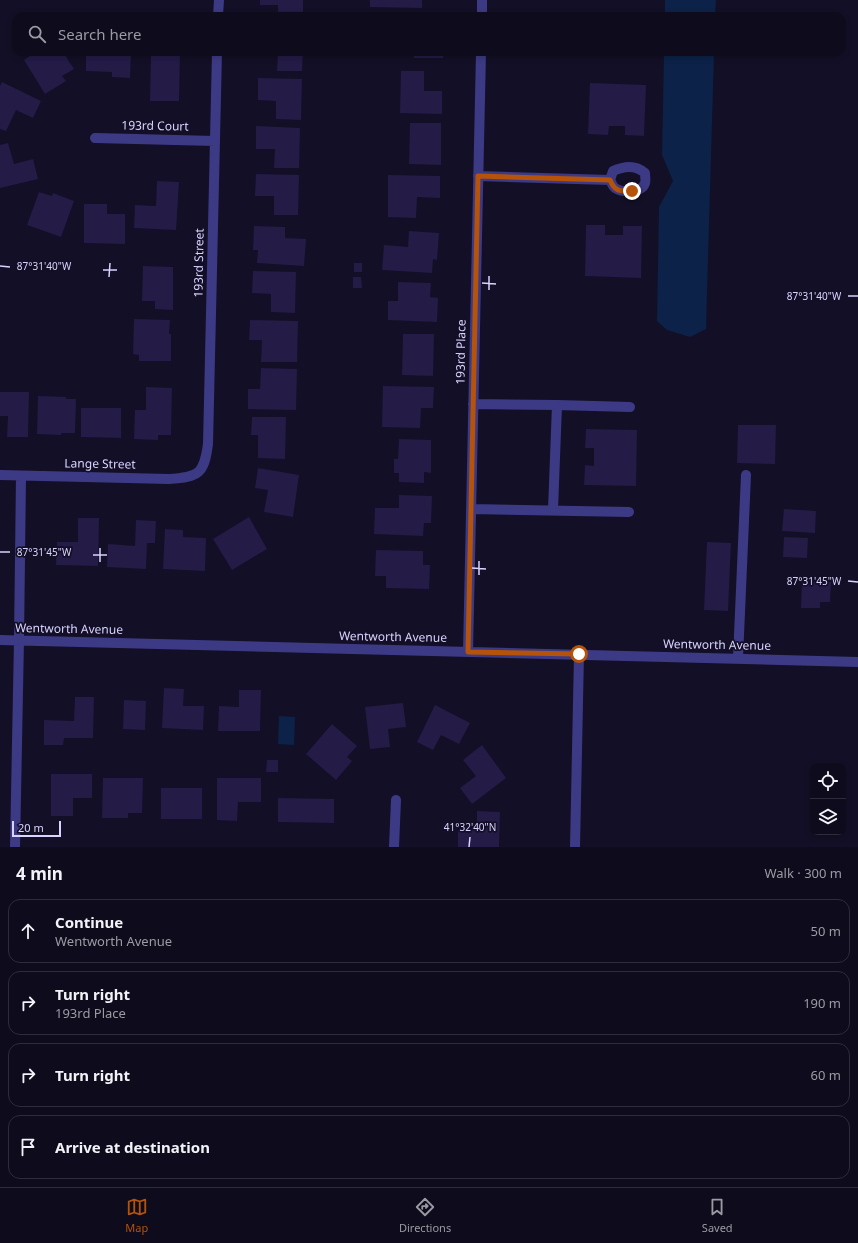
<!DOCTYPE html>
<meta charset="utf-8">
<style>
:root{--surface:#0e0b1c;--page:#171425;--text:#f1f3f6;--muted:#9b9ba3;--line:#2e2b3b;--accent:#b45309}
body{margin:0;font-family:"Noto Sans",sans-serif;background:var(--page);color:var(--text)}
.controls{position:absolute;right:12px;bottom:12px;display:grid;overflow:hidden;border-radius:8px;box-shadow:0 2px 6px #0003}
.controls button{width:36px;height:36px;display:grid;place-items:center;padding:0;border:0;border-bottom:1px solid var(--line);background:var(--surface);color:var(--text);font:20px sans-serif}
.scale{position:absolute;left:12px;bottom:10px;width:49px;box-sizing:border-box;padding-left:4px;border:2px solid #d9d4ff;border-top:0;font-size:11px;line-height:14px;white-space:nowrap;color:#d9d4ff;-webkit-text-stroke:3px #130f26;paint-order:stroke}
.stop{position:absolute;width:12px;height:12px;margin:-9px;border:3px solid #b45309;border-radius:50%;background:#fff}
.stop.end{background:#b45309;border-color:#fff;box-shadow:0 1px 4px #0008}
.list{margin:0;padding:0;list-style:none}
h2{display:flex;justify-content:space-between;align-items:center;height:52px;margin:0;padding:0 16px;font-size:17px}
h2 small{font-size:13px;font-weight:400;color:var(--muted)}
.list li{display:grid;grid-template-columns:26px 1fr auto;gap:12px;align-items:center;box-sizing:border-box;height:64px;margin:0 8px 8px;padding:0 8px;border:1px solid var(--line);border-radius:12px}
.list b{display:block;font-size:15px;white-space:nowrap}
.list p{margin:0;font-size:13px;white-space:nowrap;color:var(--muted)}
.list em{font-size:13px;font-style:normal;color:var(--muted)}
.icon{flex:none;width:22px;height:22px;fill:none;stroke:currentColor;stroke-width:2;stroke-linecap:round;stroke-linejoin:round}
.map{position:relative;flex:none;width:858px;height:847px;overflow:hidden}
.search{position:absolute;background:var(--surface);box-shadow:0 2px 6px #0003;left:12px;right:12px;top:12px;height:44px;display:flex;align-items:center;gap:10px;box-sizing:border-box;padding:0 14px;border-radius:12px;color:var(--muted);font-size:15px}
.sheet{height:340px;background:var(--surface)}
nav{display:flex;justify-content:space-around;align-items:center;box-sizing:border-box;height:56px;border-top:1px solid var(--line);background:var(--surface);font-size:11px;color:var(--muted)}
nav a{display:grid;justify-items:center;gap:2px}
nav .on{color:var(--accent)}
.map>svg:first-child{display:block}
</style>
<div class="map">
<svg width="858" height="847" viewBox="0 0 858 847">
<rect width="100%" height="100%" fill="#130f26"/>
<path fill="#0c2248" d="M665,0H716L715,16H665Z
M664,52H714L706,329L690,337L667,330L657,321L659,207L673,181L662,155Z
M279,716L295,717L294,745L278,744Z"/>
<path fill="#241b47" d="M260,0H303V16H278V5H260Z
M370,0H422V8L370,7Z
M32,52H63L74,69L62,76L66,81L45,94L24,60L33,54Z
M86,52H131L130,78L112,77V72L86,71Z
M151,52H180L179,101H150Z
M278,52H303L302,71H277Z
M414,52H444L443,58H414Z
M401,71H424V91H442V114L400,113Z
M258,78L302,79L301,120L276,119V101L258,100Z
M2,82L41,101L33,118L16,110L6,131L0,129V86Z
M590,83L646,85L644,136L625,135V126H609L608,135L588,134Z
M410,123H441V165L409,164Z
M256,126L300,128L299,168H274L275,149H256Z
M8,143L14,164L33,159L38,179L0,188V145Z
M256,174L299,175L298,215H274V196H255Z
M388,175L440,176V198L417,197L416,218L388,217Z
M157,181L179,182L176,230L134,228L135,205L156,206Z
M39,192L52,196L53,193L74,201L61,237L27,225Z
M84,204H107V214H125V244L84,243Z
M586,225H605V235H623V226H642L641,278L585,276Z
M254,226L285,227V238L306,239L304,266L257,263L258,250H253Z
M409,231L439,233L437,260L433,259L432,273L382,270L384,245L408,247Z
M354,263H362V272H354Z
M143,266L173,267V310L155,309V301H142Z
M253,271L296,272L295,313L271,312V294L252,293Z
M353,277H361L362,288H353Z
M398,282L431,283L430,297L438,298L437,322L388,320V301H398Z
M134,319L170,320L169,334H171V361H139V355L133,354Z
M250,320L298,321L297,362H261L262,340H249Z
M403,334H434L433,376L402,375Z
M261,368L297,369L296,410L248,409V389H260Z
M383,386L434,387L433,408H421L420,428L382,427Z
M146,387L172,388L171,435H158V440L134,439L135,410H146Z
M0,392H29L28,437H7L8,416H0Z
M38,396L66,397V399H76L75,433H61V435L37,434Z
M81,408H121V438L81,437Z
M252,417H286L285,459L258,458V435H251Z
M738,425H776L775,464L737,463Z
M586,429L637,430L636,486L584,485L585,465L594,466V448H585Z
M399,439L431,440V473L424,472V483L399,482V473H394V459H398Z
M258,468L299,475L293,517L264,512L268,490L255,488Z
M399,495L432,496L431,523H424L423,536L374,534L375,508H399Z
M784,509L816,511L815,533L782,531Z
M249,517L267,549L232,570L213,539Z
M78,518H99L98,566L56,565L57,542H78Z
M136,520L156,521L155,543H147L146,569L107,567L108,544L135,546Z
M165,529L183,530V537L206,538L205,571L163,569Z
M784,537L808,538L807,558L783,557Z
M707,542L731,543L728,611L704,610Z
M376,550L423,551V565H430L429,589L386,588V576H375Z
M802,582H831L830,602H820V608H801Z
M164,688L184,689L183,706H204L203,730L162,728Z
M239,690H261L260,731H218L219,706L239,707Z
M75,697H94L93,738H64L63,745H44V720L74,721Z
M124,700L146,701L145,730L123,729Z
M403,703L406,727L388,729L390,747L370,749L365,707Z
M435,705L470,723L459,744L441,735L433,750L417,742Z
M332,724L357,746L347,757L352,761L336,780L306,754Z
M482,745L506,778L472,804L460,788L476,776L463,760Z
M267,760H278V772H266Z
M51,774H92V798H73V816H51Z
M103,778H143L142,813H128V818H102Z
M217,778H261V802H238L237,821L217,820Z
M161,788H202V819H161Z
M278,798L334,799V823L278,822Z
M477,811L500,812L499,847H458V830H477Z"/>
<g fill="none" stroke-linecap="round" stroke-linejoin="round">
<path stroke="#3d3a85" stroke-width="10" d="M218,16L219,0
M482,16V0
M95,138L215,141
M478,176L610,180C612,183 612,186 615,188C622,193 642,193 645,183C646,181 645,176 645,173C636,165 624,166 613,171L610,180
M473,404L557,405L553,510
M557,405L630,407
M0,475L169,479C199,477 204,474 208,444L217,52
M471,509L629,512
M0,640L858,662
M468,652L481,52
M738,658L746,475
M15,847L19,640L21,476
M394,847L396,800
M575,847L579,654"/>
</g>
<g fill="none" stroke-linecap="round" stroke-linejoin="round">
<path stroke="#b45309" stroke-width="5" d="M579,654L468,652L478,176L610,180C615,192 620,191 632,191"/>
</g>
<path fill="none" stroke="#d9d4ff" stroke-width="1.5" d="M0,266L10,267M103,270H117M109,277L110,263M482,283L496,284M489,290V276M848,296H858M0,552H10M93,555H107M100,562V548M472,568L486,569M479,575V561M848,581L858,582M469,847L470,837"/>
<g text-anchor="middle" stroke-width="3.5" stroke-linejoin="round" paint-order="stroke">
<g font-size="12" fill="#d9d4ff" stroke="#130f26">
<text transform="translate(155 126) rotate(1)" y="4">193rd Court</text>
<text transform="translate(199 263) rotate(-89)" y="4">193rd Street</text>
<text transform="translate(461 352) rotate(-89)" y="4">193rd Place</text>
<text transform="translate(100 464) rotate(1)" y="4">Lange Street</text>
<text transform="translate(69 629) rotate(1)" y="4">Wentworth Avenue</text>
<text transform="translate(393 637) rotate(1)" y="4">Wentworth Avenue</text>
<text transform="translate(717 645) rotate(1)" y="4">Wentworth Avenue</text>
</g>
</g>
<g font-size="10" text-anchor="middle" fill="#d9d4ff" stroke="#130f26" stroke-width="3.5" stroke-linejoin="round" paint-order="stroke">
<text x="44" y="270">87°31'40"W</text>
<text x="814" y="300">87°31'40"W</text>
<text x="44" y="556">87°31'45"W</text>
<text x="814" y="585">87°31'45"W</text>
<text x="470" y="831">41°32'40"N</text>
</g>
</svg>
<div class="controls">
<button><svg class="icon" aria-label="locate" viewBox="0 0 24 24"><circle cx="12" cy="12" r="6"/><path d="M12 2v4M12 18v4M2 12h4M18 12h4"/></svg></button>
<button><svg class="icon" aria-label="layers" viewBox="0 0 24 24"><path d="M12 4l9 5-9 5-9-5zM3 14l9 5 9-5"/></svg></button>
</div>
<div class="scale">20 m</div>
<div class="stop" style="left:579px;top:654px"></div>
<div class="stop end" style="left:632px;top:191px"></div>
<div class="search"><svg class="icon" aria-label="search" viewBox="0 0 24 24"><circle cx="10" cy="10" r="6"/><path d="M15 15l6 6"/></svg>Search here</div>
</div>
<section class="sheet">
<h2>4 min<small>Walk · 300 m</small></h2>
<ul class="list">
<li><svg class="icon" aria-label="ahead" viewBox="0 0 24 24"><path d="M12 20V5M6 11l6-6 6 6"/></svg><div><b>Continue</b><p>Wentworth Avenue</p></div><em>50 m</em></li>
<li><svg class="icon" aria-label="right" viewBox="0 0 24 24"><path d="M7 20v-9h11M14 6l5 5-5 5"/></svg><div><b>Turn right</b><p>193rd Place</p></div><em>190 m</em></li>
<li><svg class="icon" aria-label="right" viewBox="0 0 24 24"><path d="M7 20v-9h11M14 6l5 5-5 5"/></svg><div><b>Turn right</b></div><em>60 m</em></li>
<li><svg class="icon" aria-label="arrive" viewBox="0 0 24 24"><path d="M6 21V4h12l-3 4 3 4H6"/></svg><div><b>Arrive at destination</b></div></li>
</ul>
</section>
<nav>
<a class="on"><svg class="icon" aria-label="map" viewBox="0 0 24 24"><path d="M3 6l6-2 6 2 6-2v14l-6 2-6-2-6 2zM9 4v14M15 6v14"/></svg>Map</a>
<a><svg class="icon" aria-label="directions" viewBox="0 0 24 24"><path d="M12 3l9 9-9 9-9-9zM9 14v-3h6M13 9l2 2-2 2"/></svg>Directions</a>
<a><svg class="icon" aria-label="saved" viewBox="0 0 24 24"><path d="M7 4h10v16l-5-4-5 4z"/></svg>Saved</a>
</nav>
